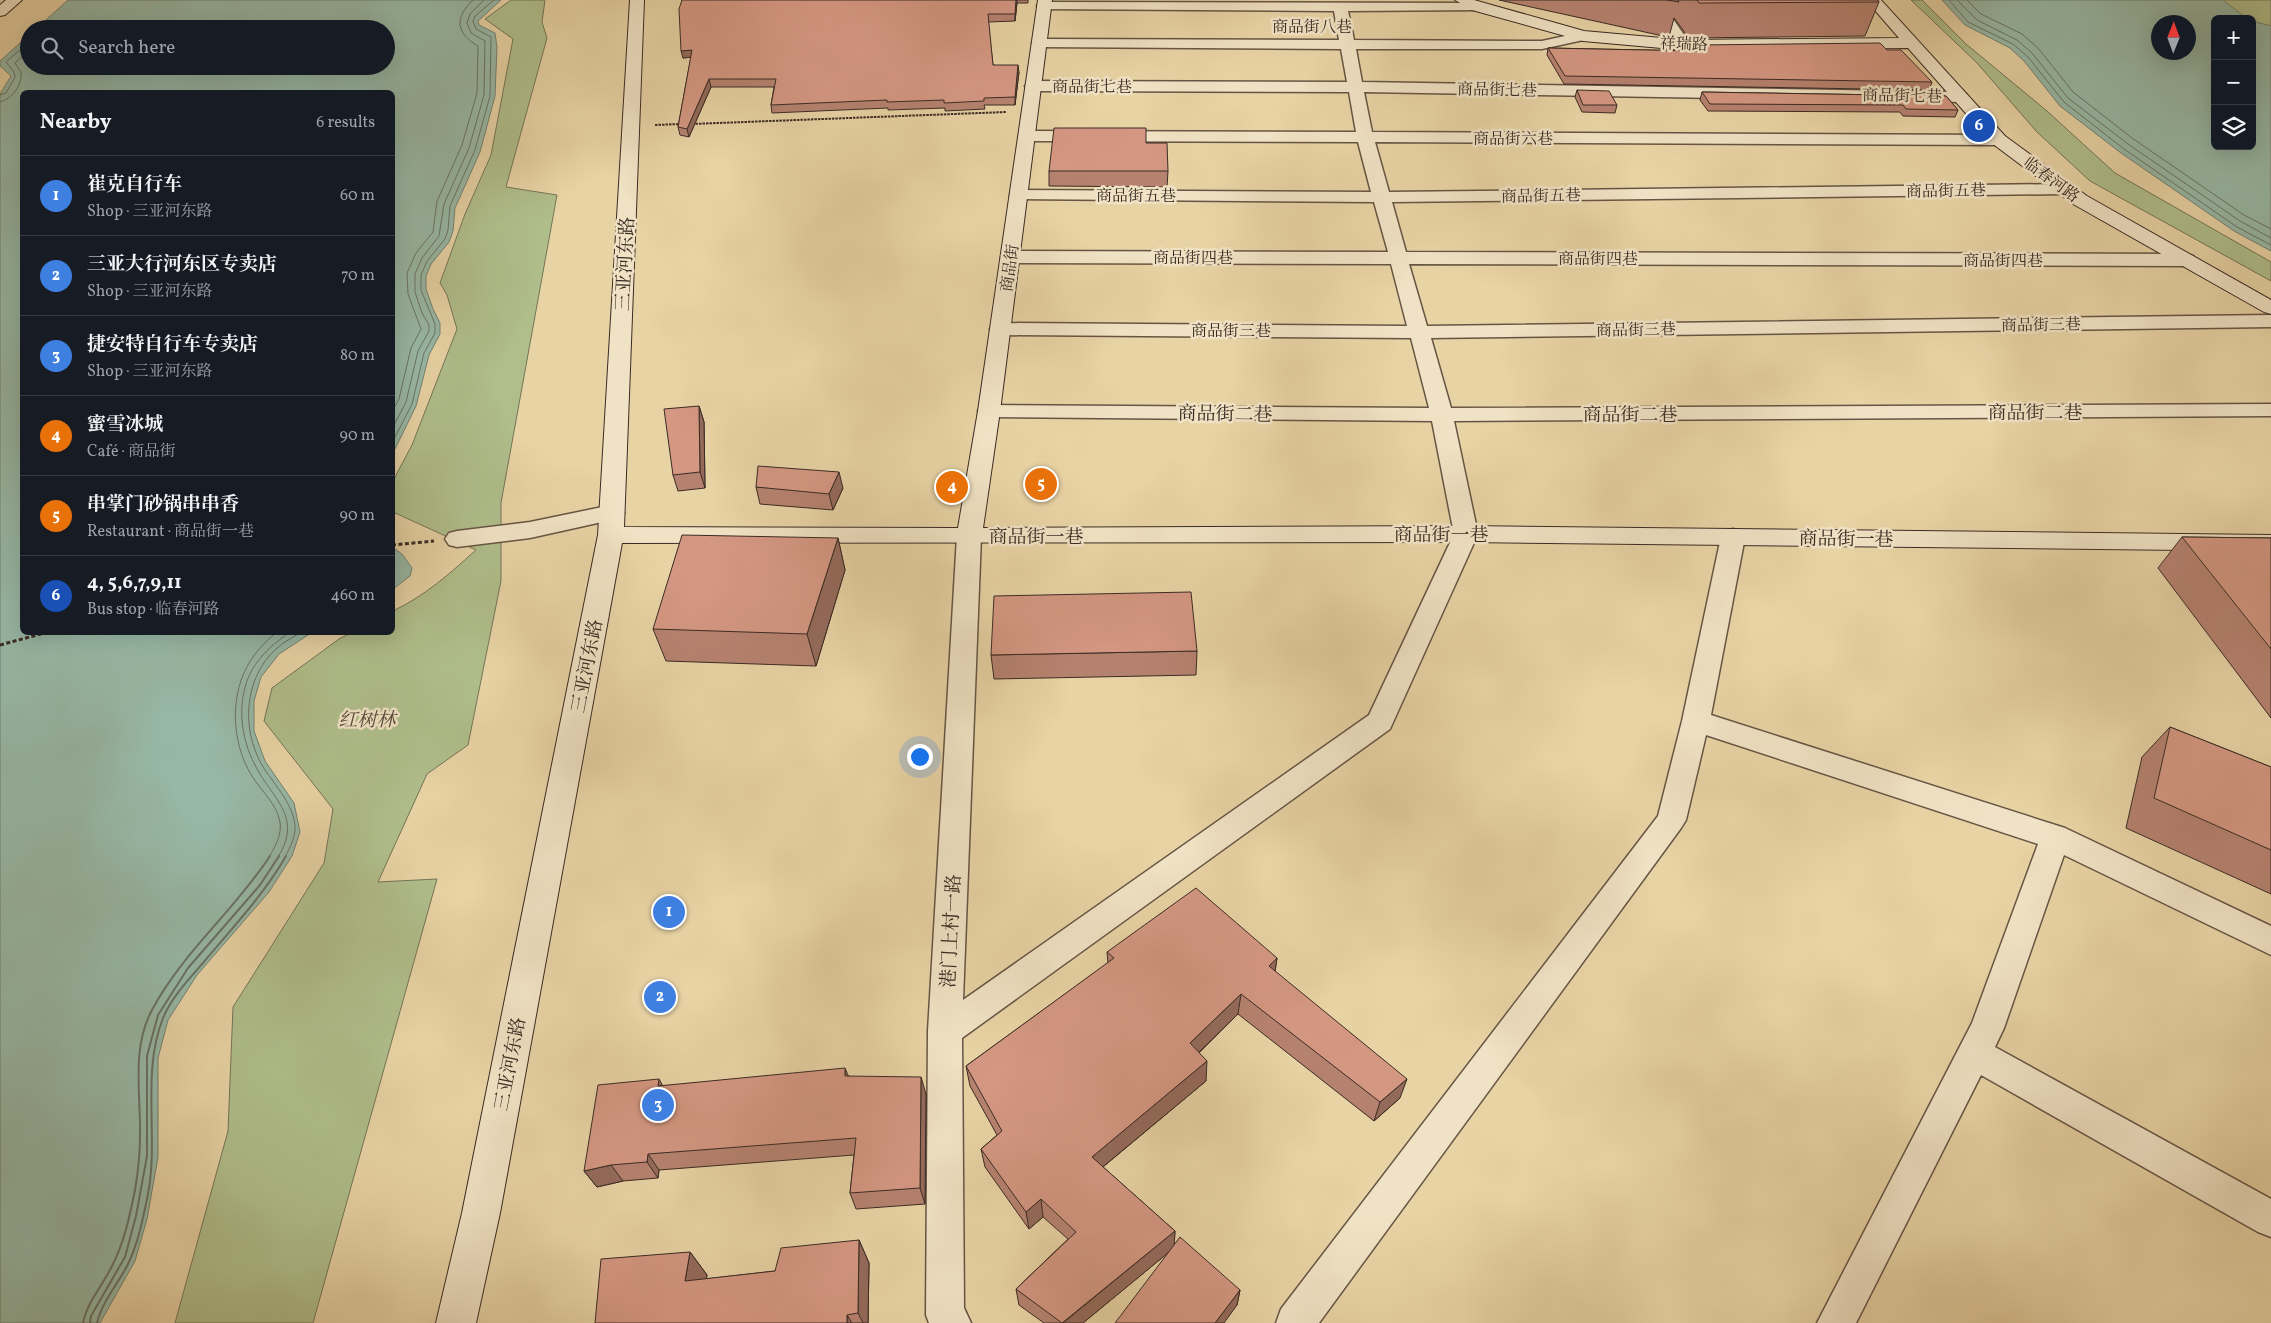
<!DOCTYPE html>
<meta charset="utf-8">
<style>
:root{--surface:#171b24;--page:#242831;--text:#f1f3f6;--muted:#9ea1a6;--line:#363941;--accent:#c59692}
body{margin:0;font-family:Vollkorn,"Noto Serif SC",serif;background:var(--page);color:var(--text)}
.controls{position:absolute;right:15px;top:15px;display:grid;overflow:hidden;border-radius:8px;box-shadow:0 5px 20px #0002}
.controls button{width:45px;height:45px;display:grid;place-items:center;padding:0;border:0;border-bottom:1px solid var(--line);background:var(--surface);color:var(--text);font:25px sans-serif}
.compass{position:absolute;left:2151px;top:15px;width:45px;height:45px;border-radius:50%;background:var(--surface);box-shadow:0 5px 20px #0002;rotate:1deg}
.you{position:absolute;left:919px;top:756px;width:18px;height:18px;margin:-12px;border:4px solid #fff;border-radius:50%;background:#1a73e8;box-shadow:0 0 0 8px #1a73e833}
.badge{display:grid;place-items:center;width:32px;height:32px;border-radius:50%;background:var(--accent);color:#fff;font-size:16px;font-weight:700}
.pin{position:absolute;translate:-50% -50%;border:2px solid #fff;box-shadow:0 1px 5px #0006}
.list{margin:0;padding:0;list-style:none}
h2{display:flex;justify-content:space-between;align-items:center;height:65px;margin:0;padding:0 20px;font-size:21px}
h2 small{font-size:16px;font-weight:400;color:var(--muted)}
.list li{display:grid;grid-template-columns:32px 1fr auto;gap:15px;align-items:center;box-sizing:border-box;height:80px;padding:0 20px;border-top:1px solid var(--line)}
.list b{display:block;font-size:19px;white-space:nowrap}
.list p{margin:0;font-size:16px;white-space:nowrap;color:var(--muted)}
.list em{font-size:16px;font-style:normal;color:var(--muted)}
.icon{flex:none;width:28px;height:28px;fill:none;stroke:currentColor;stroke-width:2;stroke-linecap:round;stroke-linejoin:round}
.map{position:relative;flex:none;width:2271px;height:1323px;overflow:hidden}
.search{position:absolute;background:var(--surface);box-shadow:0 5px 20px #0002;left:20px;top:20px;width:375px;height:55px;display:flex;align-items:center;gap:12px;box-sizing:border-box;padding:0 18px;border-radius:28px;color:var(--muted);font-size:19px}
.panel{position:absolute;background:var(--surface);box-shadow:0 5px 20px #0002;left:20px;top:90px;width:375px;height:545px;border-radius:8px}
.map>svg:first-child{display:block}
</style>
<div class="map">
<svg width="2271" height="1323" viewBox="0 0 2271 1323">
<rect width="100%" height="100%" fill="#e8d3a5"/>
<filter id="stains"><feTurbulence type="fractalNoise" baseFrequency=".004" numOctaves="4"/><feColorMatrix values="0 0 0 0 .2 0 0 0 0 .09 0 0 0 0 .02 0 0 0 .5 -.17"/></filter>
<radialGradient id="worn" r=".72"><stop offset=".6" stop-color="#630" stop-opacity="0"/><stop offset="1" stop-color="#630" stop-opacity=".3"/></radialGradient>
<path fill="#afbe8b" stroke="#747458" d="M511,0H545L542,22L547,38L506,187L557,195L501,503V581L468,745L427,774L378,882L437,879L313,1323H175L228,1131L233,1007L324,863L333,809L264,721L272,688L339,639L351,633L392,632L393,611C426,595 448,575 476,550L393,512V483L395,477L412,445L457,329L447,295L440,283L465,214L491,155L513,39L485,19Z
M1911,0H1922L1966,44L2047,111L2115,173L2271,262V281L2090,181L2037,132L1977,63Z
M2220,0H2271V29L2252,23V19H2246Z"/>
<path fill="#97b8a6" stroke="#728072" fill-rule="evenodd" d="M68,0H501L478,21L479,25L495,33L497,47L495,96L480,152L455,208L453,231L449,242L431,264L426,276V289L433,309L440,323V334L429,355L416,406L393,453L392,92H22V632L311,633L279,654L261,677L254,701V731L265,761L294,803L300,832L292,856L269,892L197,975L168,1020L158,1058V1157L147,1219L135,1261L100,1323H0V94L11,76L0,66V61L29,35V66H386V29H36Z
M1942,0H2223L2247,19H2215V146H2252V21L2271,26V251L2234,231L2121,153L2060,106L2024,61L2010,48L1965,25ZM2158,22H2188V52H2158Z
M392,547L402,554L412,568L410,576L393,589Z"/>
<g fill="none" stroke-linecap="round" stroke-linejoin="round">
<path stroke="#687265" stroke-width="1" d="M1949,0L1968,22L2013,44L2028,57L2064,102L2124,149L2237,227L2271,245
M1957,0L1977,20L2017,40L2032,53L2068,98L2128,144L2240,221L2271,238
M1967,0L1981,14L2022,34L2038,48L2073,92L2132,138L2244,215L2271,229
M0,95L6,93L15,77L14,72L6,62L29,42
M0,102C13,98 22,86 21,72L15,63L29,50
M392,412L399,399L411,348L421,329L408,294L407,273L416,253L433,232L437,201L462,145L477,93L478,46C456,33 454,18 473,0
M392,429L406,402L418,351L429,331V325L422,313L415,292V274L422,258L439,236L444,204L469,148L484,95L485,41L471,33L467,23L470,14L484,0
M392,443L412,404L424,353L435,333V324L421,290V275L427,261L445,239L448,230L450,206L475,150L490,96L491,37L476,29L473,21L475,16L494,0
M269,857C275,847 282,835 280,822C277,804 261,791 252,776C231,743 229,693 251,660C258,649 267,640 277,632
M278,857C304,816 271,798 255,765C240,737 236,699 252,670C261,654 276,642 290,632
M285,857C290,848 296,836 295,825C292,801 273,784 262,765C241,729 244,678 276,649C283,642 293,638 301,632"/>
<path stroke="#687265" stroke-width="2" d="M83,1323C87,1302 103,1285 112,1266C124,1243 130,1215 135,1190C138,1172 140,1155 140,1137C141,1096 131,1048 152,1010C182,953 235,910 270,856
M90,1323L91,1316L125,1257L136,1216L147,1156V1056L158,1015L188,968L260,885L279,856
M97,1323C102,1302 117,1285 127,1266C138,1245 143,1218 148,1194C159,1137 141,1073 163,1018C171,998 189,979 203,963C232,928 263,896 286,856"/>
<defs>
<path id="street" d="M1646,0H1660L1691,45L1689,48H1679Z
M1044,2L1477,3L1482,4L1484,7L1482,10L1348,11L1354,40L1542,41L1583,32L1590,36L1588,39L1542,49H1356L1362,82L1960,92L1966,94L1968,97L1966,100L1960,102L1364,92L1372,132L1999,135L2005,137L2007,140L2005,143L1999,145L1375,142L1389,192L2064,184L2070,185L2073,189L2070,193L2064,194L1392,202L1406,252L2186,254L2193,256L2195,260L2193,264L2186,266L1409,264L1427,326L2271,315V327L1431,338L1451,408L2271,404V416L1454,421L1478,534L1390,729L962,1038L964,1308L971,1323H929L926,1315L928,1031L957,536L961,530L969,528L977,530L981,536L963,1000L1369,715L1454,534L1432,421L989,417L981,416L978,411L981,406L989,405L1429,408L1411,338L1000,335L993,333L990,329L993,325L1000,323L1407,326L1391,264L1010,263L1003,261L1001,257L1003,253L1010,251L1388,252L1374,202L1013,199L1010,195L1013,191L1019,190L1371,192L1358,142L1027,141L1021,139L1019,136L1021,133L1027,131L1356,132L1349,92L1033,91L1028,89L1025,86L1028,83L1033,81L1347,82L1341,49L1039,47L1032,43L1039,39L1339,40L1334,11L1039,9L1037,6L1039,3Z
M612,505L620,508L624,513L620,518L530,538L457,547L449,545L445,539L449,533L457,531L530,522Z
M1733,529L1741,531L1745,537L1711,715L2065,828L2271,926V955L2064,855L2004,1028L1995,1047L2271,1199V1237L2258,1232L1981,1075L1856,1323H1817L1972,1023L2038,844L1706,735L1686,820L1681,828L1319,1323H1276L1281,1309L1658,816L1682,721L1721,537L1725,531Z"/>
<path id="secondary" d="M6,0H22L5,15L0,16V5Z
M630,0H644L624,527L958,528L978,411L1038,0H1052L1000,411L983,528L1466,526L2271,535V551L1466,542L622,543L500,1213L476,1323H436L462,1213L598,535Z
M1455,0H1474L1584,31L1684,40L1899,38L1866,0H1881L2005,136L2087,196L2271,300V314L2264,312L2073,204L1993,144L1908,48L1684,50L1583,41L1472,10Z"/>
</defs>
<use href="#street" stroke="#654" stroke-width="3"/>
<use href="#secondary" stroke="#3a2b24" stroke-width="2"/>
<path stroke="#3a2b24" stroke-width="2" stroke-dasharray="2.5 1" stroke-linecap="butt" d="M692,124L1006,112
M655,125L681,124"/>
<path stroke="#3a2b24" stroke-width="3" stroke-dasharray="4 2.5" stroke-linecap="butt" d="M392,545L434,541
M0,645L48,632"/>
<use href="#street" fill="#f0e2c4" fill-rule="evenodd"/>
<use href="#secondary" fill="#f0e2c4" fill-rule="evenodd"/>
</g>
<path fill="#b68270" stroke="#3a2b24" d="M682,0H1028V3H1017L1015,21L988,22L993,65L1019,72L1015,105H984L985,109L945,111V108L888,110V108L772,113L771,105L774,87H711L689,137L680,135L678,127L691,57L683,58Z
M1499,0H1878L1879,2L1865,36L1689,38L1674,18L1669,37L1663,36Z
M1698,45L1887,50L1932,82L1929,90L1564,84L1547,55L1548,48L1696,51Z
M1577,90L1617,105L1615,113L1582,112L1575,97Z
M1702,92L1946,96L1958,110L1955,117L1903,116L1900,112L1708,111L1700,100Z
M1146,143L1168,171L1167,187L1049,186V171Z
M699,406L704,422L705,488L678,491L673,475Z
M756,487L843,488L833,510L760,504Z
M2182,537L2271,538V718L2158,568Z
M838,538L845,570L816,666L666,661L653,629Z
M1197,651L1196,675L994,679L991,655Z
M2170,727L2271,767V894L2126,828L2142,757Z
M1107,952L1277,958L1275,971L1400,1098L1374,1121L1238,1014L1199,1053L1206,1081L1103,1167L1175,1231L1174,1245L1240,1290L1237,1305L1169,1252L1083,1323H1044L1019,1305L1016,1289L1068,1239L1043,1217L1029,1229L985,1167L981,1149L997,1135L970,1086L966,1066L1108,963Z
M848,1076L926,1094L925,1204L856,1209L850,1193L854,1155L659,1170L658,1178L623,1181L597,1187L584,1171L663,1086Z
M859,1240L869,1263L868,1323H595L690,1252L707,1275L706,1279L775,1271Z"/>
<path fill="#946a5b" stroke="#3a2b24" d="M1016,0H1017V3L1015,21V14Z
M692,50L694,57L683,58L681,51Z
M1018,65L1019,72L1015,105V97Z
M709,79L711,87L689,137L687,129Z
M699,406L704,422L705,488L700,472Z
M839,472L843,488L833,510L829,494Z
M838,538L845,570L816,666L807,634Z
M1277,958L1274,979L1269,966Z
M1241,994L1238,1014L1188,1063L1190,1043Z
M1207,1061L1206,1081L1093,1175L1092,1157Z
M845,1068L852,1085L845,1076Z
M921,1077L926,1094L925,1204L920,1188Z
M659,1079L669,1097L658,1086Z
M1407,1079L1400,1098L1374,1121L1380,1102Z
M648,1154L659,1170L658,1178L647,1162Z
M611,1165L623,1181L597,1187L584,1171Z
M1041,1199L1043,1217L1029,1229L1026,1212Z
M1175,1231L1174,1248L1083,1323H1063Z
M859,1240L869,1263L868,1323H863L858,1313Z
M690,1252L707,1275L702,1303L685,1281Z
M1240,1290L1237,1305L1224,1323H1215Z
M847,1315L852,1323H847Z"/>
<path fill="#d49782" stroke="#3a2b24" d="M682,0H1016L1015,14H988L993,65H1018L1015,97L984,98V101L944,103V100L887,102V100L771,105L776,79H709L687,129L678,127L692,50L681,51L679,9Z
M1667,0H1678L1679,2Z
M1697,0H1878L1879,2L1699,3Z
M1880,43L1887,50H1901L1932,82L1565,76L1548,48L1697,51L1698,45Z
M1577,90L1609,91L1617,105H1583Z
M1702,92L1946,96L1958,110L1906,109L1903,105L1710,104Z
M1054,128H1146V143H1167L1168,171H1049Z
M699,406L700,472L673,475L664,409Z
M758,466L839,472L829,494L756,487Z
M682,535L838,538L807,634L653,629Z
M2182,537L2271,538V649Z
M1191,592L1197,651L991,655L994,596Z
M2170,727L2271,767V850L2154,798Z
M1196,888L1277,958L1269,966L1407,1079L1380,1102L1241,994L1190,1043L1207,1061L1092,1157L1175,1231L1062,1323L1016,1289L1076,1232L1041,1199L1026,1212L981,1149L1002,1131L966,1066L1114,958L1107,952Z
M845,1068V1076L921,1077L920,1188L850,1193L856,1138L648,1154L647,1162L611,1165L584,1171L598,1085L659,1079L658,1086Z
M1180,1237L1240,1290L1215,1323H1115Z
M859,1240L858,1313L847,1315V1323H595L601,1259L690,1252L685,1281L775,1271L781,1248Z"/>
<g text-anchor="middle" stroke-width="5" stroke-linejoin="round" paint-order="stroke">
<g font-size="16" fill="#3a2b24" stroke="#f0e2c4">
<text x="1312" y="32">商品街八巷</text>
<text transform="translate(1684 43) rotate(2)" y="6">祥瑞路</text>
<text x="1092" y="92">商品街七巷</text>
<text transform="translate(1497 89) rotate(1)" y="6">商品街七巷</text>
<text transform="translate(1902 95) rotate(1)" y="6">商品街七巷</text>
<text x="1513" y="144">商品街六巷</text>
<text transform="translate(2052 179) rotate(36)" y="6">临春河路</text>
<text transform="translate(1946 190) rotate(-1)" y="6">商品街五巷</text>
<text x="1136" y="201">商品街五巷</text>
<text transform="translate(1541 195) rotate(-1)" y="6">商品街五巷</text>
<text x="1193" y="263">商品街四巷</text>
<text x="1598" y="264">商品街四巷</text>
<text x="2003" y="266">商品街四巷</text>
<text transform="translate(1009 268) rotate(-82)" y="6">商品街</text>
<text transform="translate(2041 324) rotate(-1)" y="6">商品街三巷</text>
<text transform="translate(1636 329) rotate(-1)" y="6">商品街三巷</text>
<text x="1231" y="336">商品街三巷</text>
</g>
<g font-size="19" fill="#3a2b24" stroke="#f0e2c4">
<text transform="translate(624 264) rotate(-87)" y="7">三亚河东路</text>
<text x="2035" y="419">商品街二巷</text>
<text transform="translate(1225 413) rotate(1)" y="7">商品街二巷</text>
<text x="1630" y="421">商品街二巷</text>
<text x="1441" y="541">商品街一巷</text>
<text x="1036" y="543">商品街一巷</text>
<text transform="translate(1846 538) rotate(1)" y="7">商品街一巷</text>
<text transform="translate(586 666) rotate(-79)" y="7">三亚河东路</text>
<text transform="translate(950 931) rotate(-87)" y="7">港门上村一路</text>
<text transform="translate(509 1064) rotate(-79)" y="7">三亚河东路</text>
</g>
<g font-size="19" font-style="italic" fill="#514839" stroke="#f0e2c4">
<text x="367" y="726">红树林</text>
</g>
</g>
<rect width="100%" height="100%" filter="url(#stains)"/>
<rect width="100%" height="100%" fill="url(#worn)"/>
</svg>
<div class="controls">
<button>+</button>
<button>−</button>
<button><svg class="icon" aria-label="layers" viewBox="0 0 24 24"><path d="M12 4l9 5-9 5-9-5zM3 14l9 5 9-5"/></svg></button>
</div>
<svg class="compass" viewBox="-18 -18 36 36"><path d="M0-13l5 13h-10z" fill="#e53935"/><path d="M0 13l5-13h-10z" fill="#9ea1a6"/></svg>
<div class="you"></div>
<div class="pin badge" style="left:669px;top:912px;background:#3f7fe0">1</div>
<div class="pin badge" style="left:660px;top:997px;background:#3f7fe0">2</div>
<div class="pin badge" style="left:658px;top:1105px;background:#3f7fe0">3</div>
<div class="pin badge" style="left:952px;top:487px;background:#e8710a">4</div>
<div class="pin badge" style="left:1041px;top:484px;background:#e8710a">5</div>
<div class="pin badge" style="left:1979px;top:126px;background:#1a4fb4">6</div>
<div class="search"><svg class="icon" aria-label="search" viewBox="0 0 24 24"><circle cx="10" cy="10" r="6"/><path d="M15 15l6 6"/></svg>Search here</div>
<section class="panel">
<h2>Nearby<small>6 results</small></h2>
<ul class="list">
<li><span class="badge" style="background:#3f7fe0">1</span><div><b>崔克自行车</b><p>Shop · 三亚河东路</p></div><em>60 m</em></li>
<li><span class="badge" style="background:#3f7fe0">2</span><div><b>三亚大行河东区专卖店</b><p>Shop · 三亚河东路</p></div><em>70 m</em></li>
<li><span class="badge" style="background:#3f7fe0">3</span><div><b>捷安特自行车专卖店</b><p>Shop · 三亚河东路</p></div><em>80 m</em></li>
<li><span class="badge" style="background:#e8710a">4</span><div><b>蜜雪冰城</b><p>Café · 商品街</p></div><em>90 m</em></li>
<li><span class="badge" style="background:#e8710a">5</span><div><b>串掌门砂锅串串香</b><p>Restaurant · 商品街一巷</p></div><em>90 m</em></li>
<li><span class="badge" style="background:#1a4fb4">6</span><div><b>4, 5,6,7,9,11</b><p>Bus stop · 临春河路</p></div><em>460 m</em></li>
</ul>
</section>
</div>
